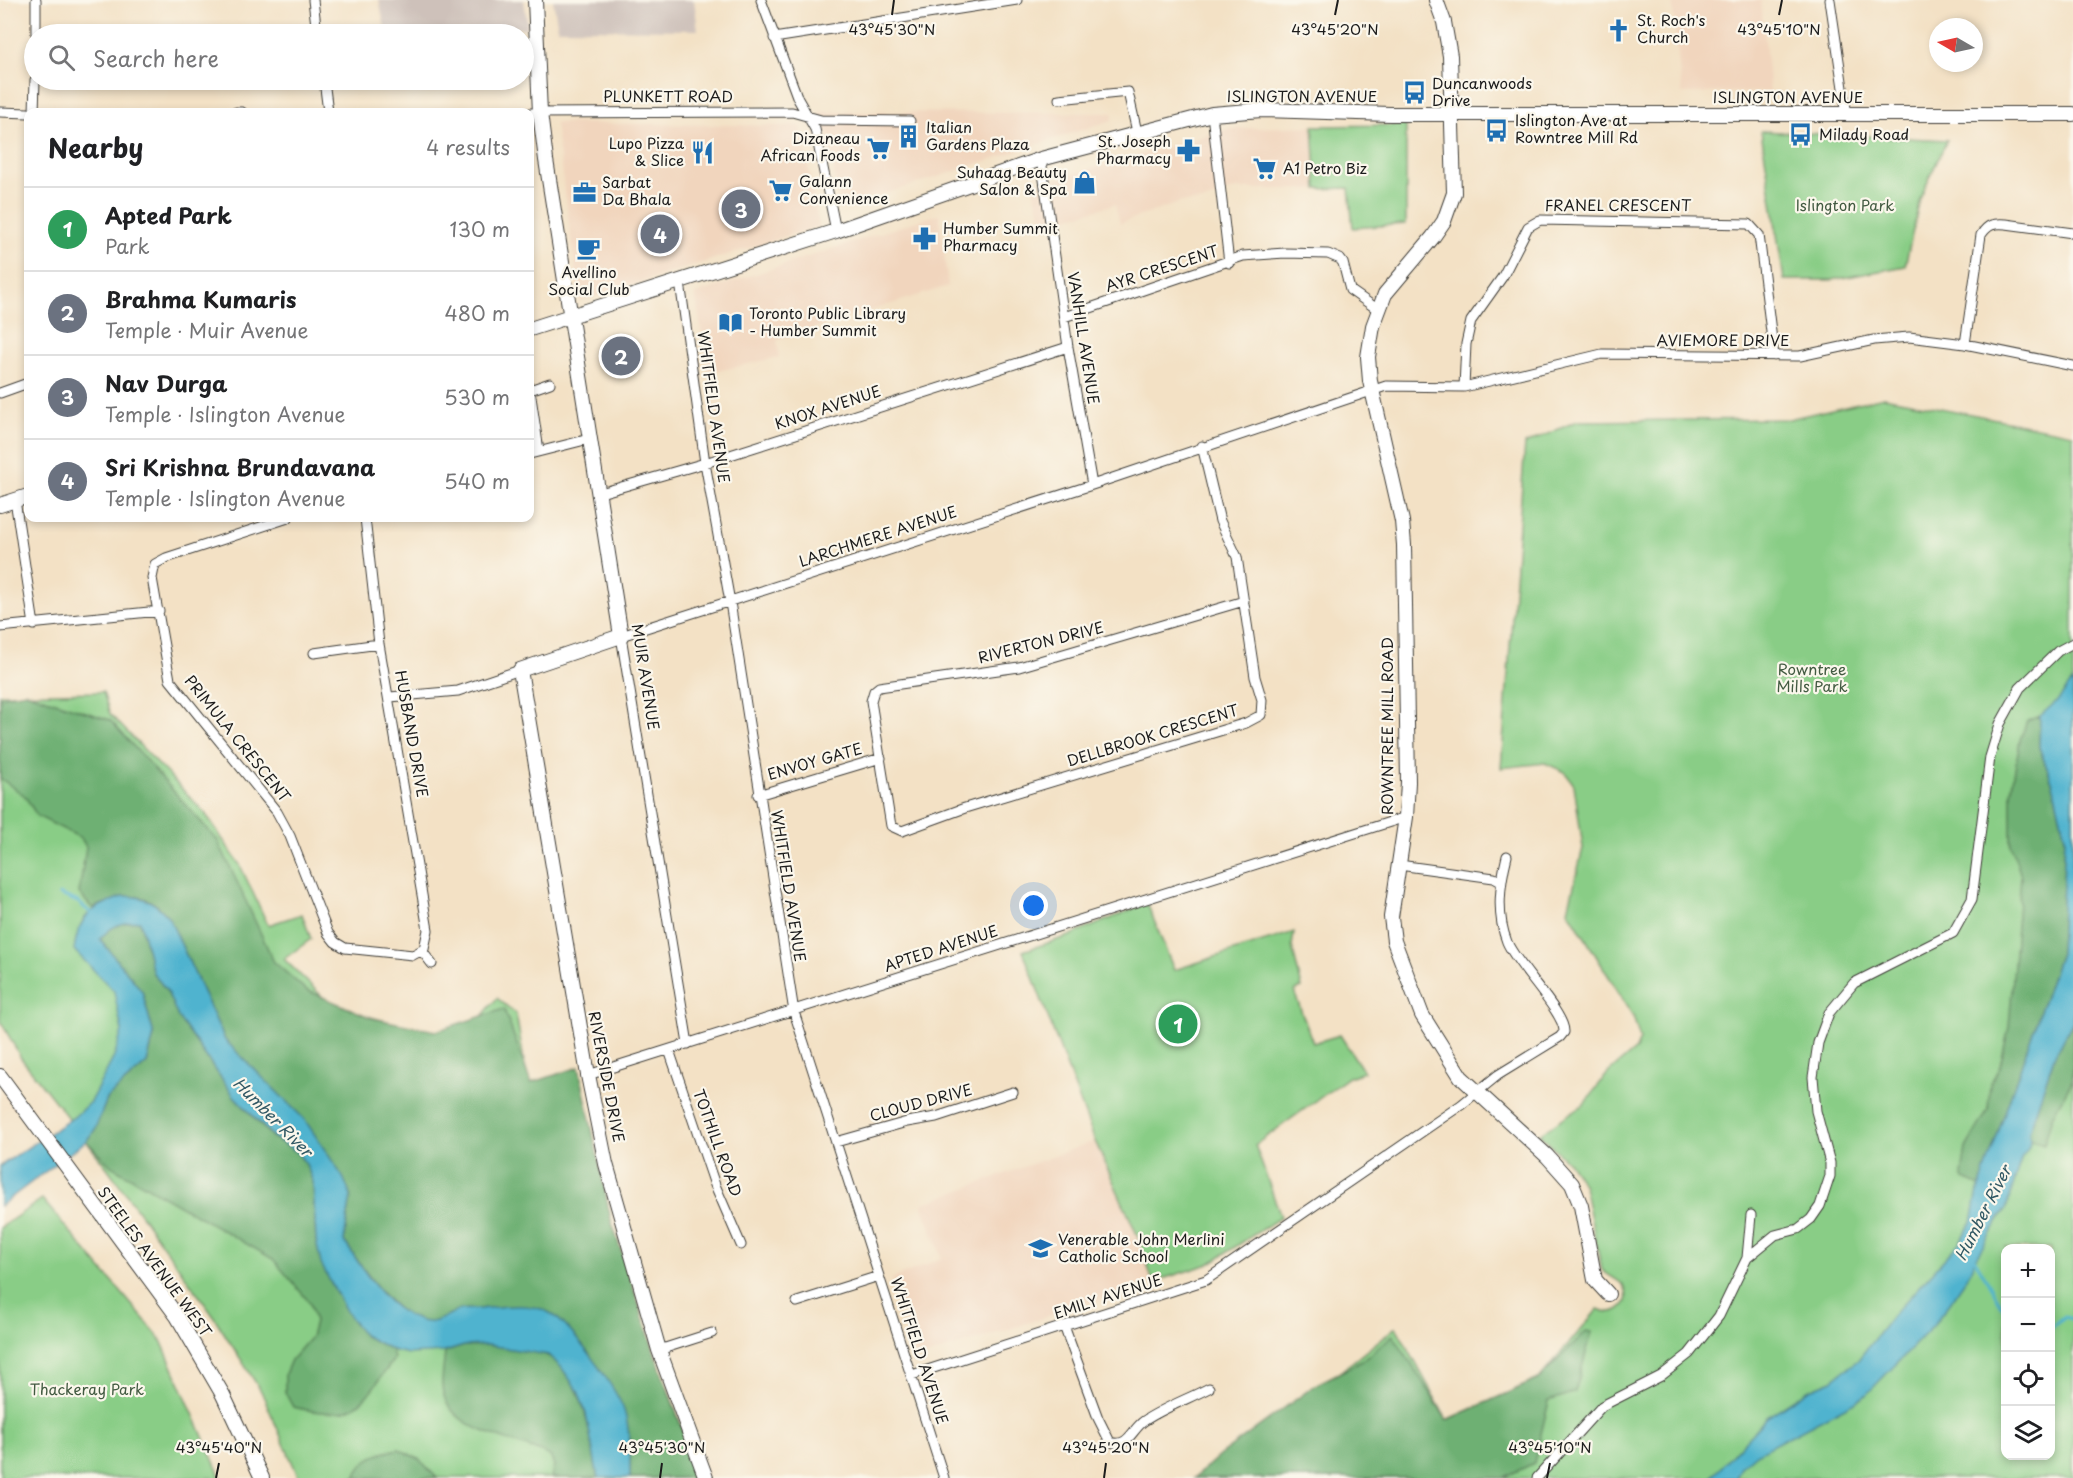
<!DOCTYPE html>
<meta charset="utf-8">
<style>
:root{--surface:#fff;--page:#f6f6f6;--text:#202124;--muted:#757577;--line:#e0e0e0;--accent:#ea580c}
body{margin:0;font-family:"Playpen Sans",sans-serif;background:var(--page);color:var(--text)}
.controls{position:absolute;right:18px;bottom:18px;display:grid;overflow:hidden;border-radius:12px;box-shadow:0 3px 9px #0003}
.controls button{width:54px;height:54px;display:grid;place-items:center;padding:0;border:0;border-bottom:2px solid var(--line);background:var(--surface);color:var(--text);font:30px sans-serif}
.compass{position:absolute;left:1929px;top:18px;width:54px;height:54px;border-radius:50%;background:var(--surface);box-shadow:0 3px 9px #0003;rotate:279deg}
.you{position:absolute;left:1034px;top:906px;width:21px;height:21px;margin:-15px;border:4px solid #fff;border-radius:50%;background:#1a73e8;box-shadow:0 0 0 9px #1a73e833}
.badge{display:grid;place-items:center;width:39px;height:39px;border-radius:50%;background:var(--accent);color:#fff;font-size:20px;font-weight:700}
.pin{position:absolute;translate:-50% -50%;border:3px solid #fff;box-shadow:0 2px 6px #0006}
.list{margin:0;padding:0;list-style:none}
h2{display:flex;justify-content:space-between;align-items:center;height:78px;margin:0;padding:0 24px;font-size:26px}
h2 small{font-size:20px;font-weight:400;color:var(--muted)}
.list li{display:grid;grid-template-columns:39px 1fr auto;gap:18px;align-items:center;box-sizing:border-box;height:84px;padding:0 24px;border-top:2px solid var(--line)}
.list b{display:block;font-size:22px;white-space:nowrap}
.list p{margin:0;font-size:20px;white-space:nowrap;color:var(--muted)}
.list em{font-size:20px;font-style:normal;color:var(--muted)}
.icon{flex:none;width:33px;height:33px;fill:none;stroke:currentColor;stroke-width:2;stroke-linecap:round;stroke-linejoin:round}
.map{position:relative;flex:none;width:2073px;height:1478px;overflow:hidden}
.search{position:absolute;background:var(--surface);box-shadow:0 3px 9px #0003;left:24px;top:24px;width:510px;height:66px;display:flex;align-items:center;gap:15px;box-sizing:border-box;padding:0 21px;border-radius:33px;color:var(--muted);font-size:22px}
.panel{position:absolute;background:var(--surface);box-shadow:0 3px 9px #0003;left:24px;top:108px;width:510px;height:414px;border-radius:12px}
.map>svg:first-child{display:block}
</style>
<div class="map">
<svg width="2073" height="1478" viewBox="0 0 2073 1478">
<rect width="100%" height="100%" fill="#fbf7ec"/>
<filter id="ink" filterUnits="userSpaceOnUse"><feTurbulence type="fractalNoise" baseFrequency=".0167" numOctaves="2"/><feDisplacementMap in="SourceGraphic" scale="12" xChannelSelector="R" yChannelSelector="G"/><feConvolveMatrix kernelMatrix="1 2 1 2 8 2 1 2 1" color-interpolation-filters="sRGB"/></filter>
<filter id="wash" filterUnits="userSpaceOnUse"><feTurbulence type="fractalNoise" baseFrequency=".008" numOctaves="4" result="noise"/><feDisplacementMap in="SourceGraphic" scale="24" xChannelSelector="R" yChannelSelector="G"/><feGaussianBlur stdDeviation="1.35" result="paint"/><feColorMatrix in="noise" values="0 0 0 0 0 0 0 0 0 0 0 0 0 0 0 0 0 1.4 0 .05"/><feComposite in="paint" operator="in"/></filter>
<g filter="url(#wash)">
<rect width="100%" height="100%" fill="#f3e1c5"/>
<path fill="#f1d5bd" d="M1672,0H1761L1770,92L1682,93Z
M819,112L1113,113L1112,120L839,209L830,139Z
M555,123L801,126L819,226L580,301Z
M1313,126L1317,189H1235L1204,201L1181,202L1120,223L1115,204L1043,225L1033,186L1228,129Z
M939,214L948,286L777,340L779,357L709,373L695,294Z
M1095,1141L1139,1239L1153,1282L917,1359L892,1279L942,1258L922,1204Z"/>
<path fill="#cec1ba" d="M379,0H524L528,28L386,33Z
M553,0H694L698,30L558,29Z"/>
<path fill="#89cd86" stroke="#527451" stroke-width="1.5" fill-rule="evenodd" d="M1406,125V224L1353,228L1349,188L1317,189L1313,126Z
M1761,131L1947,140L1920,199L1905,266L1832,280H1784Z
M1884,397L2073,434V1478H1208L1396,1327L1447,1420L1539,1379L1598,1309C1609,1314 1619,1313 1626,1302C1630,1281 1614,1281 1602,1270L1584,1186L1569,1163L1539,1134L1584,1104L1608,1073L1636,1049L1640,1039L1633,1016L1568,910L1583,848L1574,785L1565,772L1545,763L1501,768L1525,444L1577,421L1789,419ZM2006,1248H2050V1456H2006Z
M103,692L110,714L205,813L240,865L268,925L302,914L311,939L284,959L332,1006L439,1036L473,1027L497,998L516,1014L529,1090L592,1186L701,1478H299L261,1391L212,1314L108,1169L21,1058L0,1020V694Z
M1147,903L1174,970L1294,932L1292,946L1302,988L1294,991L1313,1043L1340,1035L1364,1072L1349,1077L1255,1145L1281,1217L1209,1264L1153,1282L1139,1239L1095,1141L1023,951L1069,936Z
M42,1199L160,1338L221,1478H0V1228Z"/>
<path fill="#6eb073" stroke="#456648" stroke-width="1.5" d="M25,692L110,720L218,841L274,962L306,990L372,1018L436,1031L504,1009L531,1083L579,1067L611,1220L656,1357L700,1478H630V1438L589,1353L459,1310C453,1314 446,1320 439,1322C401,1333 362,1266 344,1241L351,1196L225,1040L170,920C146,886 125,896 92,908L79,893L86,847L81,838L37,816L25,796L0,778V697Z
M2040,716L2039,747L2053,784L2065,837L2060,953L1980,1186L1964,1179L1962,1175L1966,1148L1988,1110L1990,1084L2000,1066L2009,1027L2021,876L2011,845V792L2020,740L2027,721Z
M140,921L153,973L167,991L178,1017L234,1096L272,1137L296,1151L306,1164L313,1182L316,1241L363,1335L392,1350L394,1359C359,1407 357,1422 293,1407L285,1392V1374L291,1360L311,1337L315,1322L310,1303L273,1259L111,1166L86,1141L94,1131L108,1097L147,1063L154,1035L142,991L100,939C112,924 122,922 140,921Z
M2073,1021V1079L2052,1117L2044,1144L2031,1140L2029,1132L2054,1057Z
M1586,1331L1592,1332L1575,1392L1549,1401L1534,1463L1503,1478H1194L1220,1455L1317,1384L1362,1361L1393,1335L1447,1420L1539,1379Z
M487,1345C506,1348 529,1348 546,1355C584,1369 592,1445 598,1478H551L554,1465L550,1456C518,1439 444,1433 442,1385C442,1375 444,1363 445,1352L464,1346Z
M399,1449L419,1459L437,1478H355C362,1457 379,1453 399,1449Z"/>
<path fill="#50b3cf" stroke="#366876" stroke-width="1.5" d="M2073,681V1021L2054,1057L2029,1132C2031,1142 2030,1149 2022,1156L2006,1209L1975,1259L1968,1276L1934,1325L1864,1397L1756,1454L1741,1467L1736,1478H1711L1767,1417L1808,1390L1832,1380L1858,1360L1892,1316L1959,1243L1972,1222L1978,1191L2060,953L2065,837L2053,784L2039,747L2040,716L2059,699Z
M124,896C145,896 158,903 170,920L225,1040L305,1120L343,1177L351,1196L344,1241C364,1269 383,1307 418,1320C437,1327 443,1315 460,1310C465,1309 472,1309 478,1309C499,1307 530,1301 550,1313C570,1324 616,1388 624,1410C631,1433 630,1455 630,1478H598L586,1414L578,1391L561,1367L548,1355L487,1345L464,1346L445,1352L408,1354L392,1350L363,1335L347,1313L321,1264L316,1241L313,1182L306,1164L296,1151L273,1137L234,1096L178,1017L167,991L153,973L140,921C122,922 112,925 100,939L142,991L154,1035L147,1063L108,1097L94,1131L86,1141L0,1206V1166L74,1117L90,1102L114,1057L122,1031L114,991L74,950C79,913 92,908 124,896Z"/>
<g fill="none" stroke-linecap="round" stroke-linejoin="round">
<path stroke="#50b3cf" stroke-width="3" d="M59,894L78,902L91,913
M1974,1258L2006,1313
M2050,1329L2065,1316L2073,1320"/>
</g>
</g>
<g filter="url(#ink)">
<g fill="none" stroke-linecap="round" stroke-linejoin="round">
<defs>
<path id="street" d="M313,0L317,34
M761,0L798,99L815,129L836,231
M1830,0L1847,115
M36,34V0
M774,38L1017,0
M324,80L328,112
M1059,99L1128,92L1137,132
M0,112L28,113
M34,112L35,80
M236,112H242
M530,113L792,112L821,120L910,121
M1212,114L1229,263
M1041,159L1068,347L1092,485
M680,282L705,463L730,602L794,1012L944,1478
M1064,317L1243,256L1285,253L1328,254L1340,259L1343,263L1350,290L1377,309
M1965,344L1981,235C1988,224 1994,223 2006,224L2073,233
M1464,387L1466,344L1471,321L1503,276L1528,227L1540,220L1749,224L1759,235L1774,356
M530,390L539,451
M530,390L550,383
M0,393L28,383
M1202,446L1220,521L1237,557L1255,677L1262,700L1261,715L1246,723L965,808L902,831L891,826L871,701L874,691L879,687L1019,667L1244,601
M530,454L589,439
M597,494L705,463L1068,347
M15,500L34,625
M288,518L166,558L155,564L152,578L170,680L277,812L290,836L328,933L335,942L345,948L413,955L424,949L428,930L379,644L365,518
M0,627L159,611
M314,653L379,644
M390,697L458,691L520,670
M758,795L881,758
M1399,865L1494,878L1501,882
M422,951L432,964
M688,1044L621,636L1092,485L1386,386L1464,387L1602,354L1800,356L1874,340L1909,337L1965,344L2073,366
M669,1050L715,1185L741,1245
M588,1075L1406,817
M836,1142L907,1122L936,1117L1013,1092
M1747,1258L1751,1215
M797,1302L879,1276
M1064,1326L1098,1418L1110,1442C1129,1448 1131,1430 1144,1421C1163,1408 1188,1399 1209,1388
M659,1350L712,1333
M912,1375L1206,1280L1461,1105L1498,1075L1560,1037L1564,1032C1565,1013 1517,966 1507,942C1496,914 1500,884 1507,856
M1537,1478L1602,1406L1661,1376L1689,1354L1719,1316L1747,1258L1775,1235L1798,1229L1811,1219L1820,1206L1830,1176V1163L1816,1111L1813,1077L1818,1043L1829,1013L1854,983L1953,933L1972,899L1990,757L2000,724L2020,688L2058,651L2073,643"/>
<path id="secondary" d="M535,0L540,113L546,160L621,636L520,670L588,1075L606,1164L659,1350L706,1478
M1436,0L1444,22L1450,56L1454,193L1444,221L1433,237L1385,294L1373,326L1368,357L1370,381L1402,521L1404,545L1408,782L1406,817L1391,917L1394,941L1422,1015L1461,1077L1547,1156L1572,1184L1581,1206L1595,1280L1608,1294
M530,329L836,231L1041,159L1212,114L1261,110L1390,114H2073
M0,505L28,496
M0,1076L177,1316L223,1395L262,1478"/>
</defs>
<use href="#street" stroke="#3c3a35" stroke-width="11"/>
<use href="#secondary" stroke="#3c3a35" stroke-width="16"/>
<use href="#street" stroke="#fff" stroke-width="9"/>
<use href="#secondary" stroke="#fff" stroke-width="14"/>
</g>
</g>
<path fill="none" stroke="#1c1c1c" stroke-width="2" d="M892,15L894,0M1335,15L1338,0M1779,15L1782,0M216,1478L219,1463M660,1478L662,1463M1104,1478L1106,1463M1547,1478L1550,1463"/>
<defs>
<symbol id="church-bare" viewBox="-9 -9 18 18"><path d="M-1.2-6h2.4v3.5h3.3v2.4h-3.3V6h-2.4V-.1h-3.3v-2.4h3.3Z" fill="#1f6fb2" stroke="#fbf7ec" stroke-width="2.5" paint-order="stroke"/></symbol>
<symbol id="bus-bare" viewBox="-9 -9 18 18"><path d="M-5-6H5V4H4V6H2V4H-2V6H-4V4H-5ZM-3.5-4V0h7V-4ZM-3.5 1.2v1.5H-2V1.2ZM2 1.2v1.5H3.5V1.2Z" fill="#1f6fb2" stroke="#fbf7ec" stroke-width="2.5" paint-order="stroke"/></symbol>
<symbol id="building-bare" viewBox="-9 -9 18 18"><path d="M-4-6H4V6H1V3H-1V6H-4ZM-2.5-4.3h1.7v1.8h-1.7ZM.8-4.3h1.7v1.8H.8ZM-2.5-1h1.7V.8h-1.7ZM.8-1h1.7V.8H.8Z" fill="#1f6fb2" stroke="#fbf7ec" stroke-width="2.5" paint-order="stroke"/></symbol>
<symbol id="supermarket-bare" viewBox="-9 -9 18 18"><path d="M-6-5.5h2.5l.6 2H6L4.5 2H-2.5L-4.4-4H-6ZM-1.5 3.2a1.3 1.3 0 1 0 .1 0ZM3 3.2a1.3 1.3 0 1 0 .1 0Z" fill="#1f6fb2" stroke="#fbf7ec" stroke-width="2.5" paint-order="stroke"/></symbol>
<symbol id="pharmacy-bare" viewBox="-9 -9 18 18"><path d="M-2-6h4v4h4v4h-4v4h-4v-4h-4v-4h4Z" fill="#1f6fb2" stroke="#fbf7ec" stroke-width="2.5" paint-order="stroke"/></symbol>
<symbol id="restaurant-bare" viewBox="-9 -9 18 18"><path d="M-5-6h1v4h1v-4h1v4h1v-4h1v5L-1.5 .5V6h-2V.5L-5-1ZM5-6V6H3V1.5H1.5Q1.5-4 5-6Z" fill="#1f6fb2" stroke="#fbf7ec" stroke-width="2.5" paint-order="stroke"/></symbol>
<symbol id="shop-bare" viewBox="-9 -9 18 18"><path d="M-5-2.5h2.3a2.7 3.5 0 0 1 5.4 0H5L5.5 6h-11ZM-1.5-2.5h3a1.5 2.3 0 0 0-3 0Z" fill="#1f6fb2" stroke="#fbf7ec" stroke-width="2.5" paint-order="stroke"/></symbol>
<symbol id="office-bare" viewBox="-9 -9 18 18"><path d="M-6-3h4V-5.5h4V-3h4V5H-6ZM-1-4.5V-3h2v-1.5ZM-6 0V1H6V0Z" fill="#1f6fb2" stroke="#fbf7ec" stroke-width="2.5" paint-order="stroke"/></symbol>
<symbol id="cafe-bare" viewBox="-9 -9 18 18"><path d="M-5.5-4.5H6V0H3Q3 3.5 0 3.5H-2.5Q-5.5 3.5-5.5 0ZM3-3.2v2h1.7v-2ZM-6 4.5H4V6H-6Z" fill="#1f6fb2" stroke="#fbf7ec" stroke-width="2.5" paint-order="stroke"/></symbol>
<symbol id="library-bare" viewBox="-9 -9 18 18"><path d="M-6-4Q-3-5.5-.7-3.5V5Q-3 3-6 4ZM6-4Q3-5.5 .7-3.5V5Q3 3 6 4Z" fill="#1f6fb2" stroke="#fbf7ec" stroke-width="2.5" paint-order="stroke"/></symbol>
<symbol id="school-bare" viewBox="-9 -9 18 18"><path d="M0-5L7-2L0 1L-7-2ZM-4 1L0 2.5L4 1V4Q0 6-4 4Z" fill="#1f6fb2" stroke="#fbf7ec" stroke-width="2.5" paint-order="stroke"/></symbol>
</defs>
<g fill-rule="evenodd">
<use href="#church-bare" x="1602" y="14" width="33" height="33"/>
<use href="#bus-bare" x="1398" y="76" width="33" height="33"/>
<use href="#bus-bare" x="1480" y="114" width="33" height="33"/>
<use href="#bus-bare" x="1784" y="118" width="33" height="33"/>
<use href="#building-bare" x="892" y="120" width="33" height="33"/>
<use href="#supermarket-bare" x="862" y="132" width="33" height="33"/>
<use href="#pharmacy-bare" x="1172" y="134" width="33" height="33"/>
<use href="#restaurant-bare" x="686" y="136" width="33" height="33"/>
<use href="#supermarket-bare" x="1248" y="152" width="33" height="33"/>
<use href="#shop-bare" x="1068" y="166" width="33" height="33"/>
<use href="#supermarket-bare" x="764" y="174" width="33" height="33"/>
<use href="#office-bare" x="568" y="176" width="33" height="33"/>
<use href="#pharmacy-bare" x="908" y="222" width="33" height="33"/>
<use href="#cafe-bare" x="572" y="232" width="33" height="33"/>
<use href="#library-bare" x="714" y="306" width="33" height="33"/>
<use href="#school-bare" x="1024" y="1232" width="33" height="33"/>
</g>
<g text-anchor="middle" stroke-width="4.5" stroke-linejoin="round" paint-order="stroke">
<g font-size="15" fill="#1c1c1c" stroke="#fbf7ec" text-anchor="start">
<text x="1637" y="26">St. Roch's<tspan x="1637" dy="17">Church</tspan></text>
<text x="1432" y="89">Duncanwoods<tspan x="1432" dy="17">Drive</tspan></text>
<text x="1515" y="126">Islington Ave at<tspan x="1515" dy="17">Rowntree Mill Rd</tspan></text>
<text x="926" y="133">Italian<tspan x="926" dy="17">Gardens Plaza</tspan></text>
<text x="1819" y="140">Milady Road</text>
<text x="860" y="144" text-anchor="end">Dizaneau<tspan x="860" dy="17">African Foods</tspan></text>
<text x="1171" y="147" text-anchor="end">St. Joseph<tspan x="1171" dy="17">Pharmacy</tspan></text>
<text x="684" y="149" text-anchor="end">Lupo Pizza<tspan x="684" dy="17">&amp; Slice</tspan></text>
<text x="1283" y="174">A1 Petro Biz</text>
<text x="1067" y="178" text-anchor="end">Suhaag Beauty<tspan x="1067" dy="17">Salon &amp; Spa</tspan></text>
<text x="799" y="187">Galann<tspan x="799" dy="17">Convenience</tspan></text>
<text x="602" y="188">Sarbat<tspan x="602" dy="17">Da Bhala</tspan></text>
<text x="943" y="234">Humber Summit<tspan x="943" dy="17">Pharmacy</tspan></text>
<text x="589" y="278" text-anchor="middle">Avellino<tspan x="589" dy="17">Social Club</tspan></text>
<text x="749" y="319">Toronto Public Library<tspan x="749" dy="17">- Humber Summit</tspan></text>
<text x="1058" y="1245">Venerable John Merlini<tspan x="1058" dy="17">Catholic School</tspan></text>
</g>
<g font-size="15" fill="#1c1c1c" stroke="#fbf7ec">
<text x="668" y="102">PLUNKETT ROAD</text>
<text x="1302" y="102">ISLINGTON AVENUE</text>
<text x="1788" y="103">ISLINGTON AVENUE</text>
<text x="1618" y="211">FRANEL CRESCENT</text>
<text transform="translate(1162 269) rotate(-18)" y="5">AYR CRESCENT</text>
<text transform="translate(1083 338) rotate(81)" y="5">VANHILL AVENUE</text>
<text x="1723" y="346">AVIEMORE DRIVE</text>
<text transform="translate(713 407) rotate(82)" y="5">WHITFIELD AVENUE</text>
<text transform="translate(828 408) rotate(-18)" y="5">KNOX AVENUE</text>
<text transform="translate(878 537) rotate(-18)" y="5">LARCHMERE AVENUE</text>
<text transform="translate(1041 643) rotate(-14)" y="5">RIVERTON DRIVE</text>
<text transform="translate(645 677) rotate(81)" y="5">MUIR AVENUE</text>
<text transform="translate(1388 726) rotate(-90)" y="5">ROWNTREE MILL ROAD</text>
<text transform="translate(411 734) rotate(80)" y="5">HUSBAND DRIVE</text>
<text transform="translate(1153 736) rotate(-17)" y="5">DELLBROOK CRESCENT</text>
<text transform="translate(237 739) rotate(51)" y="5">PRIMULA CRESCENT</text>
<text transform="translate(815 762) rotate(-16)" y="5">ENVOY GATE</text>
<text transform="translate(788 886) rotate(81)" y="5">WHITFIELD AVENUE</text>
<text transform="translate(941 949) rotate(-18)" y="5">APTED AVENUE</text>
<text transform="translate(606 1077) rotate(79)" y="5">RIVERSIDE DRIVE</text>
<text transform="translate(921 1103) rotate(-15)" y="5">CLOUD DRIVE</text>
<text transform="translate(717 1143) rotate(70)" y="5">TOTHILL ROAD</text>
<text transform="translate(154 1262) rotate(54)" y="5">STEELES AVENUE WEST</text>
<text transform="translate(1108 1297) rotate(-18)" y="5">EMILY AVENUE</text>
<text transform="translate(919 1351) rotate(72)" y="5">WHITFIELD AVENUE</text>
</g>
<g font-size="15" fill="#425a41" stroke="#fbf7ec">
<text x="1845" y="211">Islington Park</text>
<text x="1812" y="675">Rowntree<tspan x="1812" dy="17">Mills Park</tspan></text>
<text x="87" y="1395">Thackeray Park</text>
</g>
<g font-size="16" font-style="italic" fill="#315864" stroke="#fbf7ec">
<text transform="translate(273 1117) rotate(45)" y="6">Humber River</text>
<text transform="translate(1983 1213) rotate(-63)" y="6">Humber River</text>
</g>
</g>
<g font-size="15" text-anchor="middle" fill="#1c1c1c" stroke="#fbf7ec" stroke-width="4.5" stroke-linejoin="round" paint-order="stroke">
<text x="892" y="35">43°45'30"N</text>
<text x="1335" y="35">43°45'20"N</text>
<text x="1779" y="35">43°45'10"N</text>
<text x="219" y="1453">43°45'40"N</text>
<text x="662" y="1453">43°45'30"N</text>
<text x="1106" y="1453">43°45'20"N</text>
<text x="1550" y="1453">43°45'10"N</text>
</g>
</svg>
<div class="controls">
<button>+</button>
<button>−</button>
<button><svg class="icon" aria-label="locate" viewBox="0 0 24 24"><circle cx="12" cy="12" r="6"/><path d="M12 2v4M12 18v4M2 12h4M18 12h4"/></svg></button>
<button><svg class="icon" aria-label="layers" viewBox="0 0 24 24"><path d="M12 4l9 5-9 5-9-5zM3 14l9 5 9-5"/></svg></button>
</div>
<svg class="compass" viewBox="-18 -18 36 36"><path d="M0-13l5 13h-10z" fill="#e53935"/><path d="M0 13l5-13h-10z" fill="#757577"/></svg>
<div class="you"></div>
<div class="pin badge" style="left:1178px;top:1024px;background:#2e9e5b">1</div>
<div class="pin badge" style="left:621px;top:356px;background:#6b7280">2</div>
<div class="pin badge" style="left:741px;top:209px;background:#6b7280">3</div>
<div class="pin badge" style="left:660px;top:234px;background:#6b7280">4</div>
<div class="search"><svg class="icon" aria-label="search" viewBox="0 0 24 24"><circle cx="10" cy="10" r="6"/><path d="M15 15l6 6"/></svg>Search here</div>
<section class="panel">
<h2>Nearby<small>4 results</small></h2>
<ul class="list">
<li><span class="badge" style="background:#2e9e5b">1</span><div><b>Apted Park</b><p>Park</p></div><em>130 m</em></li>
<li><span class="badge" style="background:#6b7280">2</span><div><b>Brahma Kumaris</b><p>Temple · Muir Avenue</p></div><em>480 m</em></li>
<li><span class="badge" style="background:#6b7280">3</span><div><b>Nav Durga</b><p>Temple · Islington Avenue</p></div><em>530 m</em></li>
<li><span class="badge" style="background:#6b7280">4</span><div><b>Sri Krishna Brundavana</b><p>Temple · Islington Avenue</p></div><em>540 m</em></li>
</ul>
</section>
</div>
